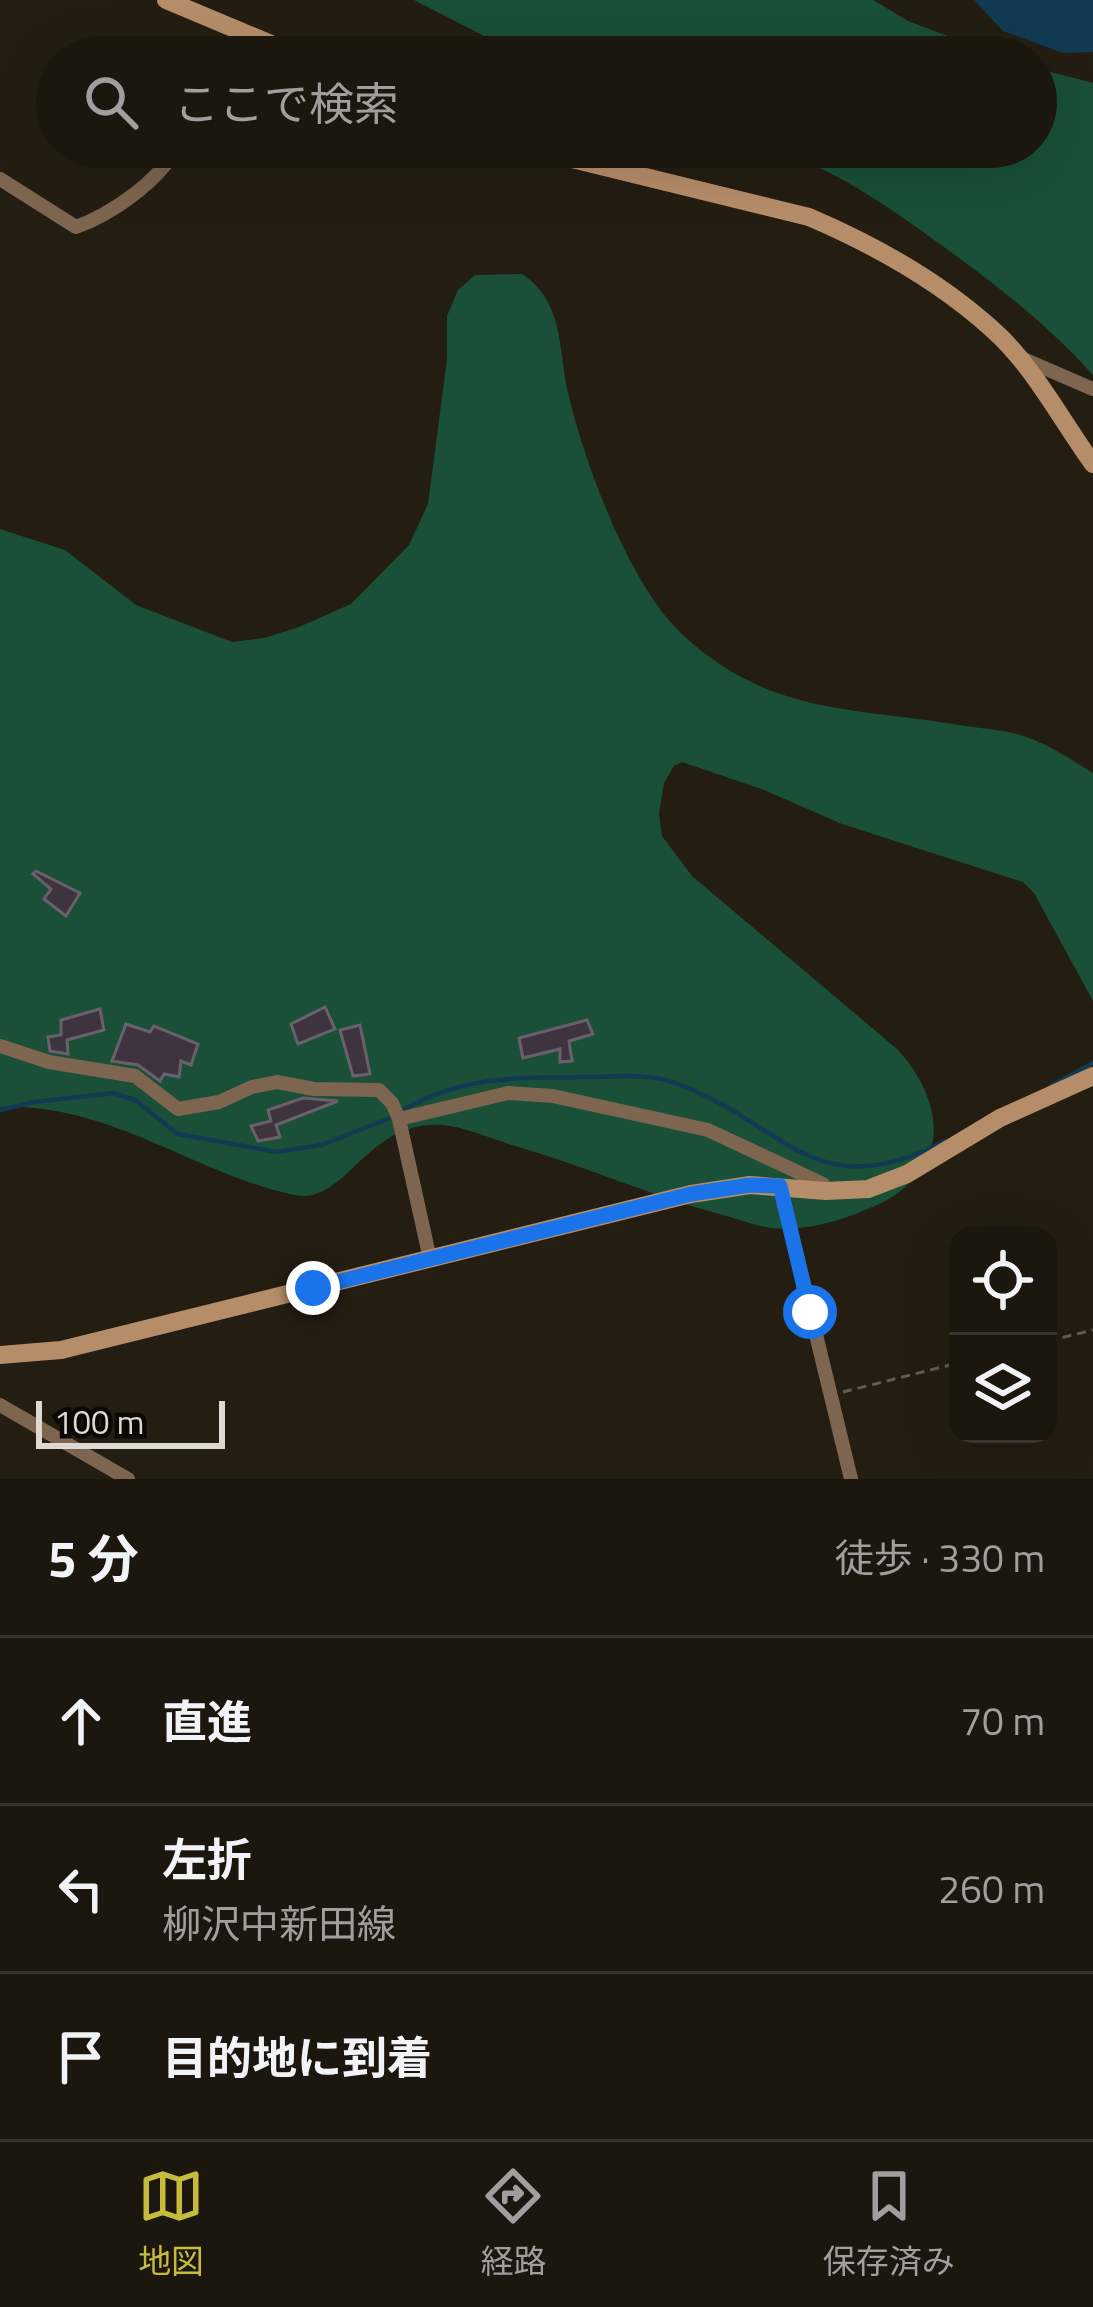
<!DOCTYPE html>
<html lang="ja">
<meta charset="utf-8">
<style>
:root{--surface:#1b160e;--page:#241f17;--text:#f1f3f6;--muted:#a09f9e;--line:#39352e;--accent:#c6bc3c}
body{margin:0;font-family:"Titillium Web","Noto Sans JP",sans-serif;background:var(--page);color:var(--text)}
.controls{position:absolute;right:36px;bottom:36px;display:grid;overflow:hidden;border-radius:24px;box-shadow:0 12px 48px #0002}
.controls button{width:108px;height:108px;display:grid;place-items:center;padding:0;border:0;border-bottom:3px solid var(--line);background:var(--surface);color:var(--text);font:60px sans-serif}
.scale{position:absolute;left:36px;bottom:30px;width:189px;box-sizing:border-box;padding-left:12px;border:6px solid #ddd8d1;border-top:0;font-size:33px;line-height:42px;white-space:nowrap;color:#ddd8d1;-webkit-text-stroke:9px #0b0804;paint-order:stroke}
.stop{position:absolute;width:36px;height:36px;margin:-27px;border:9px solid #1a73e8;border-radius:50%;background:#fff}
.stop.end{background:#1a73e8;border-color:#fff;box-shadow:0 3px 12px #0008}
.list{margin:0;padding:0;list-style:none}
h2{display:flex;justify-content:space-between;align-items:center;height:156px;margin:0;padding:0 48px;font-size:51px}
h2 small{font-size:39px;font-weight:400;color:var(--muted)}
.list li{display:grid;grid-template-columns:78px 1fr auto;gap:36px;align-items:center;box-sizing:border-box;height:168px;padding:0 48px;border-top:3px solid var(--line)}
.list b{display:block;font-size:45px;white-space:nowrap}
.list p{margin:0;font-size:39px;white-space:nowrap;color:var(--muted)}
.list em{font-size:39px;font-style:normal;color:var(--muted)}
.icon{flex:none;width:66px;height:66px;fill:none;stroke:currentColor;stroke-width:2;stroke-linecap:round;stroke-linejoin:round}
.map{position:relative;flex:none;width:1093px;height:1479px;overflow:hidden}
.search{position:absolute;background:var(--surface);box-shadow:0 12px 48px #0002;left:36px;right:36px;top:36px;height:132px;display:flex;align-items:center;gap:30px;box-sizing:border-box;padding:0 42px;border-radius:66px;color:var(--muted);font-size:45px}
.sheet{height:660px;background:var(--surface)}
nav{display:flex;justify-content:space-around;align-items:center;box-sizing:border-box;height:168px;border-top:3px solid var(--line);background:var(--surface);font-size:33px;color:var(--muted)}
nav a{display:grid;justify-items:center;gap:6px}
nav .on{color:var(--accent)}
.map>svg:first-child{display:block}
</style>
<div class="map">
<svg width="1093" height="1479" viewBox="0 0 1093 1479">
<rect width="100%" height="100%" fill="#241d12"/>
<path fill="#195037" d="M414,0H873L908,21L1003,57H525Z
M1036,68L1093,83V375C1046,323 994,283 937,242C879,200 837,171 768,147H1036Z
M522,274C565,302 558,351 569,397C586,467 630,586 683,635C771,717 858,707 965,726C986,729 1009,730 1029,738C1051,746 1072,760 1093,773V1001L1034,893L1023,882L842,824L764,790L682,762L674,766L664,783L659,814L662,836L692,876L897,1049C918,1071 938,1107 933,1139C929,1168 904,1194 877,1205C845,1219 808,1232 772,1228C755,1226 736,1218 719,1214C649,1195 582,1165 512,1145C490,1138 465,1127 442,1125C365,1120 347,1206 294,1195C193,1173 110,1103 0,1107V529L65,550L136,605L232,642L264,638L299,627L351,604L409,545L428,504L447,359V316L458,290L475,275Z"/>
<path fill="#113b53" d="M974,0H1093V52L1063,53L1003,31Z"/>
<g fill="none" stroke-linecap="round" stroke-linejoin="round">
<path stroke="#113b53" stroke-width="4.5" d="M1051,1086L1093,1063
M0,1110L34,1102L113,1093L135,1100L178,1134L276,1152L322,1145L392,1117
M401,1111C464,1075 516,1078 586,1077C618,1077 647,1072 678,1084C786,1124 814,1209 945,1141"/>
</g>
<path fill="#3d343f" stroke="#69606c" stroke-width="3" d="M36,871L80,893L66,916L44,899L51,889L33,874Z
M325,1007L335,1029L298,1044L291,1024Z
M100,1009L104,1030L67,1040L68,1054L50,1051L48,1037L61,1035V1020Z
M587,1020L593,1034L569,1041L572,1061L560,1062V1049L523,1058L519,1038Z
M126,1024L150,1032L154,1026L198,1044L191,1065L181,1061L179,1077L164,1074L160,1081L138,1065L112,1061Z
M360,1025L370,1074L353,1076L340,1030Z
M303,1098L338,1101L276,1125L280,1137L258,1141L251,1126L271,1121L268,1110Z"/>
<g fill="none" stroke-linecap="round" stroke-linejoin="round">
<path stroke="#625c52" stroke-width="3" stroke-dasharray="9 6" stroke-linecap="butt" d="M1048,1341L1093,1330
M843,1392L958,1363"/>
<path stroke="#7e654f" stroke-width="14" d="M226,57L240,31
M0,179L76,227C112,214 159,181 177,147
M1021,358L1093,389
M0,1046L49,1062L135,1076L178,1109L219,1102L252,1087L277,1082L314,1089L379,1090L392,1103L399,1119L430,1259
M399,1119L508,1093L553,1096L708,1130L823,1184L826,1191
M780,1186L851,1479
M0,1405L128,1479"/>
<path stroke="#b68d69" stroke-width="18" d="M166,0L302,57
M523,147L809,217C872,244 940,282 992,329C1033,365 1061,420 1093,464
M0,1355L61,1350L691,1194L750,1185L826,1191L868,1189L907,1174L1000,1118L1093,1076"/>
</g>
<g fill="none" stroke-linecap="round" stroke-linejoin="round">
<path stroke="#1a73e8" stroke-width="15" d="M313,1288L691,1194L750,1185L780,1186L810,1312"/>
</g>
</svg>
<div class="controls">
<button><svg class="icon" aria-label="locate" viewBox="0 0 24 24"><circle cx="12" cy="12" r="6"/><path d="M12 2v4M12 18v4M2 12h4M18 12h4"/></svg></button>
<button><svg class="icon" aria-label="layers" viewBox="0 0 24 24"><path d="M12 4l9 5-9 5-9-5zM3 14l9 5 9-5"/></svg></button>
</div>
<div class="scale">100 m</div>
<div class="stop" style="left:810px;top:1312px"></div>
<div class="stop end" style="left:313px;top:1288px"></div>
<div class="search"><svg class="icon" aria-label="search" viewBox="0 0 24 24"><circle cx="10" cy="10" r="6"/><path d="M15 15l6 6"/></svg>ここで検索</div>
</div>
<section class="sheet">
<h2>5 分<small>徒歩 · 330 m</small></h2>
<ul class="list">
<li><svg class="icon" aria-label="ahead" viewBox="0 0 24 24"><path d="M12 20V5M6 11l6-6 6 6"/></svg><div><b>直進</b></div><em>70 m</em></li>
<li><svg class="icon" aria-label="left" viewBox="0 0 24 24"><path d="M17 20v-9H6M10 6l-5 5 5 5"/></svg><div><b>左折</b><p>柳沢中新田線</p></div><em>260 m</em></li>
<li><svg class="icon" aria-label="arrive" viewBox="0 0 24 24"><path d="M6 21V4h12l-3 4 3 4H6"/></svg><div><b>目的地に到着</b></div></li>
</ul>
</section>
<nav>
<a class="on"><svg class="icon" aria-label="map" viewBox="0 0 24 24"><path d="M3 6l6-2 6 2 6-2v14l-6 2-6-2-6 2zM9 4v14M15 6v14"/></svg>地図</a>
<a><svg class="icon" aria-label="directions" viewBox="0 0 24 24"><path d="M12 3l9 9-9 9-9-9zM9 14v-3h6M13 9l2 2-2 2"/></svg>経路</a>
<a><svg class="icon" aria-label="saved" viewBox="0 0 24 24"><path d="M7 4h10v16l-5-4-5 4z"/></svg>保存済み</a>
</nav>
